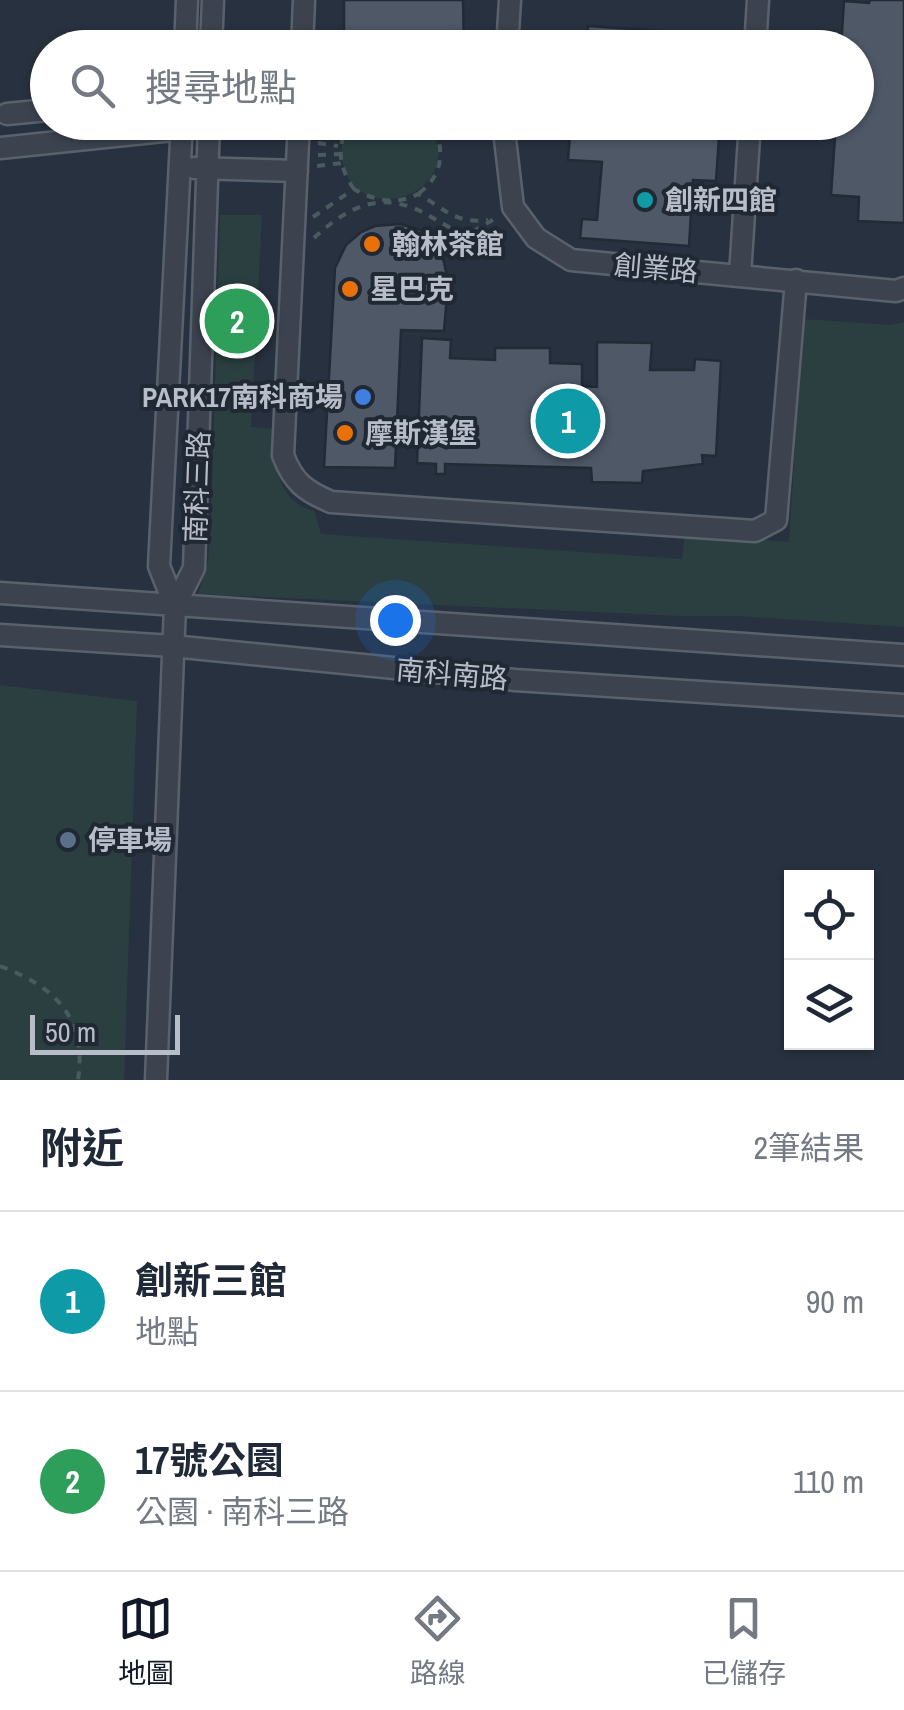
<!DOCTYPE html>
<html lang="zh-TW">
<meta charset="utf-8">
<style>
:root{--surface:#fff;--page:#f6f6f7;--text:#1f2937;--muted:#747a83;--line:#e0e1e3;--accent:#111827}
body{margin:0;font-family:"Archivo Narrow","Noto Sans TC",sans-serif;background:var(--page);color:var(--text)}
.controls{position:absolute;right:30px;bottom:30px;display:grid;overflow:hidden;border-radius:0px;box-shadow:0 2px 8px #0004}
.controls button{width:90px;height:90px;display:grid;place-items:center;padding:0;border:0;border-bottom:2px solid var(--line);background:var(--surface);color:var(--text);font:50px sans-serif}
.scale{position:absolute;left:30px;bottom:25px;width:150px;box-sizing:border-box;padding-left:10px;border:5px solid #b8bec9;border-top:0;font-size:28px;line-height:35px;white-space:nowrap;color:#b8bec9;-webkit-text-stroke:8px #202834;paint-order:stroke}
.you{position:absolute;left:395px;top:620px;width:35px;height:35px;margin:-25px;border:8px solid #fff;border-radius:50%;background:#1a73e8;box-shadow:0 0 0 15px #1a73e833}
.badge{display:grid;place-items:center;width:65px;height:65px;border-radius:50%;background:var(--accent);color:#fff;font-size:32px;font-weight:700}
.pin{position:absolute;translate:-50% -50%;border:5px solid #fff;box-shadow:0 2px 10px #0006}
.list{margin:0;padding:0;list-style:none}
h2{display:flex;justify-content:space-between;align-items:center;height:130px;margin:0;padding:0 40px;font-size:42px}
h2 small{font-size:32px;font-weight:400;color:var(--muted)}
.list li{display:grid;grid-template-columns:65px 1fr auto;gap:30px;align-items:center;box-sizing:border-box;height:180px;padding:0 40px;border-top:2px solid var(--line)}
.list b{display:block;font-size:38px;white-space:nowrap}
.list p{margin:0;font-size:32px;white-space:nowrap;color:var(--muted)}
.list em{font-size:32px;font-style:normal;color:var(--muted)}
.icon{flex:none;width:55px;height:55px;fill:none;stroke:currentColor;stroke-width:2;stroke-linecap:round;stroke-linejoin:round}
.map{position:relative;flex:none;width:904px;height:1080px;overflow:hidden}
.search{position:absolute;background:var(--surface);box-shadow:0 2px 8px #0004;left:30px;right:30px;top:30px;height:110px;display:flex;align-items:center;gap:25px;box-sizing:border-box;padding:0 35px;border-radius:55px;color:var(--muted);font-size:38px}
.sheet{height:490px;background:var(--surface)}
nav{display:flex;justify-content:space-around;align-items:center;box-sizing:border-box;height:140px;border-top:2px solid var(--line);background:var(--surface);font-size:28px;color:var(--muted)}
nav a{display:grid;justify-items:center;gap:5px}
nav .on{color:var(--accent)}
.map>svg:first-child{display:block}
</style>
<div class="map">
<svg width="904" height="1080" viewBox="0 0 904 1080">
<rect width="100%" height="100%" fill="#28313f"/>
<path fill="#2b3f41" d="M353,122L427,123C473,188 364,232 344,167C339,151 342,135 353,122Z
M220,215H262L251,427L278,429C274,462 275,501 314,511L321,534L682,559L685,533L789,542L803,319L891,325L904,322V627L739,616H681L198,594L208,562L211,519Z
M0,685L137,701L124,1080H0Z"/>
<path fill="#4e5867" stroke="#222a36" stroke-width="2.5" d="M344,0H463L464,47L425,45V34L344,32Z
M870,0H904V223L858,221L859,197L831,195L836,122H856V48H841L844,1L869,3Z
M588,26L704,34L703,48H587Z
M571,122H720L716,181L693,180L689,246L580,238L582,219L597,220L602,162L568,160Z
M400,224L420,230L434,241L444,262L448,283L444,331L401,330L395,468L324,467L335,268L346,245L361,232L375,226Z
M422,338L451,340L450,358L495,360V348H550V363L582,364V386L597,387V342L652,343L650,370H694L695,359L721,361L716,456L702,455L703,464L643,471L642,483L592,482L591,468L445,464V474H436V464L417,463Z"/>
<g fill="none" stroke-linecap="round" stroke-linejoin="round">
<defs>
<path id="minor" d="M185,48L187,0
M211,48L213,0
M302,48L304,0
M507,48L510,0
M755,48L758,0
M7,114L48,110
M299,122L283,455C293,482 305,491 331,502L755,531L776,520L796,280
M503,122L513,207L536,238L571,260L896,291L904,288
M0,148L192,128
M194,168L297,171
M740,275L750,122
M0,593L904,655
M175,606L159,566L182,122
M0,635L172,646L515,680L904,705
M156,1080L175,606L194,568L209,122"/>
</defs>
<use href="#minor" stroke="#59616c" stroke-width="25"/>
<path stroke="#4a5b5f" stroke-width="4" stroke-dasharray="8 8" stroke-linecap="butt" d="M351,122C335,145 339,168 354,189
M318,143L338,146
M318,155L341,154
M317,166L342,163
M419,193C444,175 445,149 432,122
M313,217L354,189C374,201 398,205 418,194C446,209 454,224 488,220
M314,238C342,212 373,192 413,208C434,216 447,230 469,234L496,218
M221,332L272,333
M0,966C56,987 87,1018 78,1080"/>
<use href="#minor" stroke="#3c434f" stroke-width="20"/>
</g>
<circle fill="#0f9aa8" stroke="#202834" stroke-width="4" cx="645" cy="200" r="10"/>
<g fill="#e8710a" stroke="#202834" stroke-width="4">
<circle cx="372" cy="244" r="10"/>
<circle cx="350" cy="289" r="10"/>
<circle cx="345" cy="433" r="10"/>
</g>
<circle fill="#3f7fe0" stroke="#202834" stroke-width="4" cx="363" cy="397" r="10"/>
<circle fill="#5c6f8a" stroke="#202834" stroke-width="4" cx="68" cy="840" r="10"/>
<g text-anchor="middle" stroke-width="8" stroke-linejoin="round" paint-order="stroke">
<g font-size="28" font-weight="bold" fill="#b8bec9" stroke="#202834" text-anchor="start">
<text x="665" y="210">創新四館</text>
<text x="392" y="254">翰林茶館</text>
<text x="370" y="299">星巴克</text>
<text x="343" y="407" text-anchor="end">PARK17南科商場</text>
<text x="365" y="443">摩斯漢堡</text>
<text x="88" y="850">停車場</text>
</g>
<g font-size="28" fill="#b8bec9" stroke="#202834">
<text transform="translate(656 268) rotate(5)" y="10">創業路</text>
<text transform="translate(197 487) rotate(-88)" y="10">南科三路</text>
<text transform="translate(452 674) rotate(5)" y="10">南科南路</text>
</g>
</g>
</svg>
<div class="controls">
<button><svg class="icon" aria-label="locate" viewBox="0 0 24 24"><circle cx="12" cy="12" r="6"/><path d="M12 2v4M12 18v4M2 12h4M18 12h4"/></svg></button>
<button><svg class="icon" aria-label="layers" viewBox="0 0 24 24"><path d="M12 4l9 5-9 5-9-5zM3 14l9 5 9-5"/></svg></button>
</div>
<div class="scale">50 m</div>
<div class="you"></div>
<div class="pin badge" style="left:568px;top:421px;background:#0f9aa8">1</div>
<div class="pin badge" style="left:237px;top:321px;background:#2e9e5b">2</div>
<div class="search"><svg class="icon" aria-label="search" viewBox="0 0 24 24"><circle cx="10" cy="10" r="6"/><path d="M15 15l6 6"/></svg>搜尋地點</div>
</div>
<section class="sheet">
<h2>附近<small>2筆結果</small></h2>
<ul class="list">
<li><span class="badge" style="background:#0f9aa8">1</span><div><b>創新三館</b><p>地點</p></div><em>90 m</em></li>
<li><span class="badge" style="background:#2e9e5b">2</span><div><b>17號公園</b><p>公園 · 南科三路</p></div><em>110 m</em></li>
</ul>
</section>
<nav>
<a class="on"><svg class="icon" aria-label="map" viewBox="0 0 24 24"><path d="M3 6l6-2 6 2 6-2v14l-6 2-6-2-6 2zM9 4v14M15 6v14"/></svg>地圖</a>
<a><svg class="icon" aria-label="directions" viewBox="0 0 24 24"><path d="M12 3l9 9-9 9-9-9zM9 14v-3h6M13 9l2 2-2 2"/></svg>路線</a>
<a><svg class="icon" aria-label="saved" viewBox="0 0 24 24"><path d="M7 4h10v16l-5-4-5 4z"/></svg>已儲存</a>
</nav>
